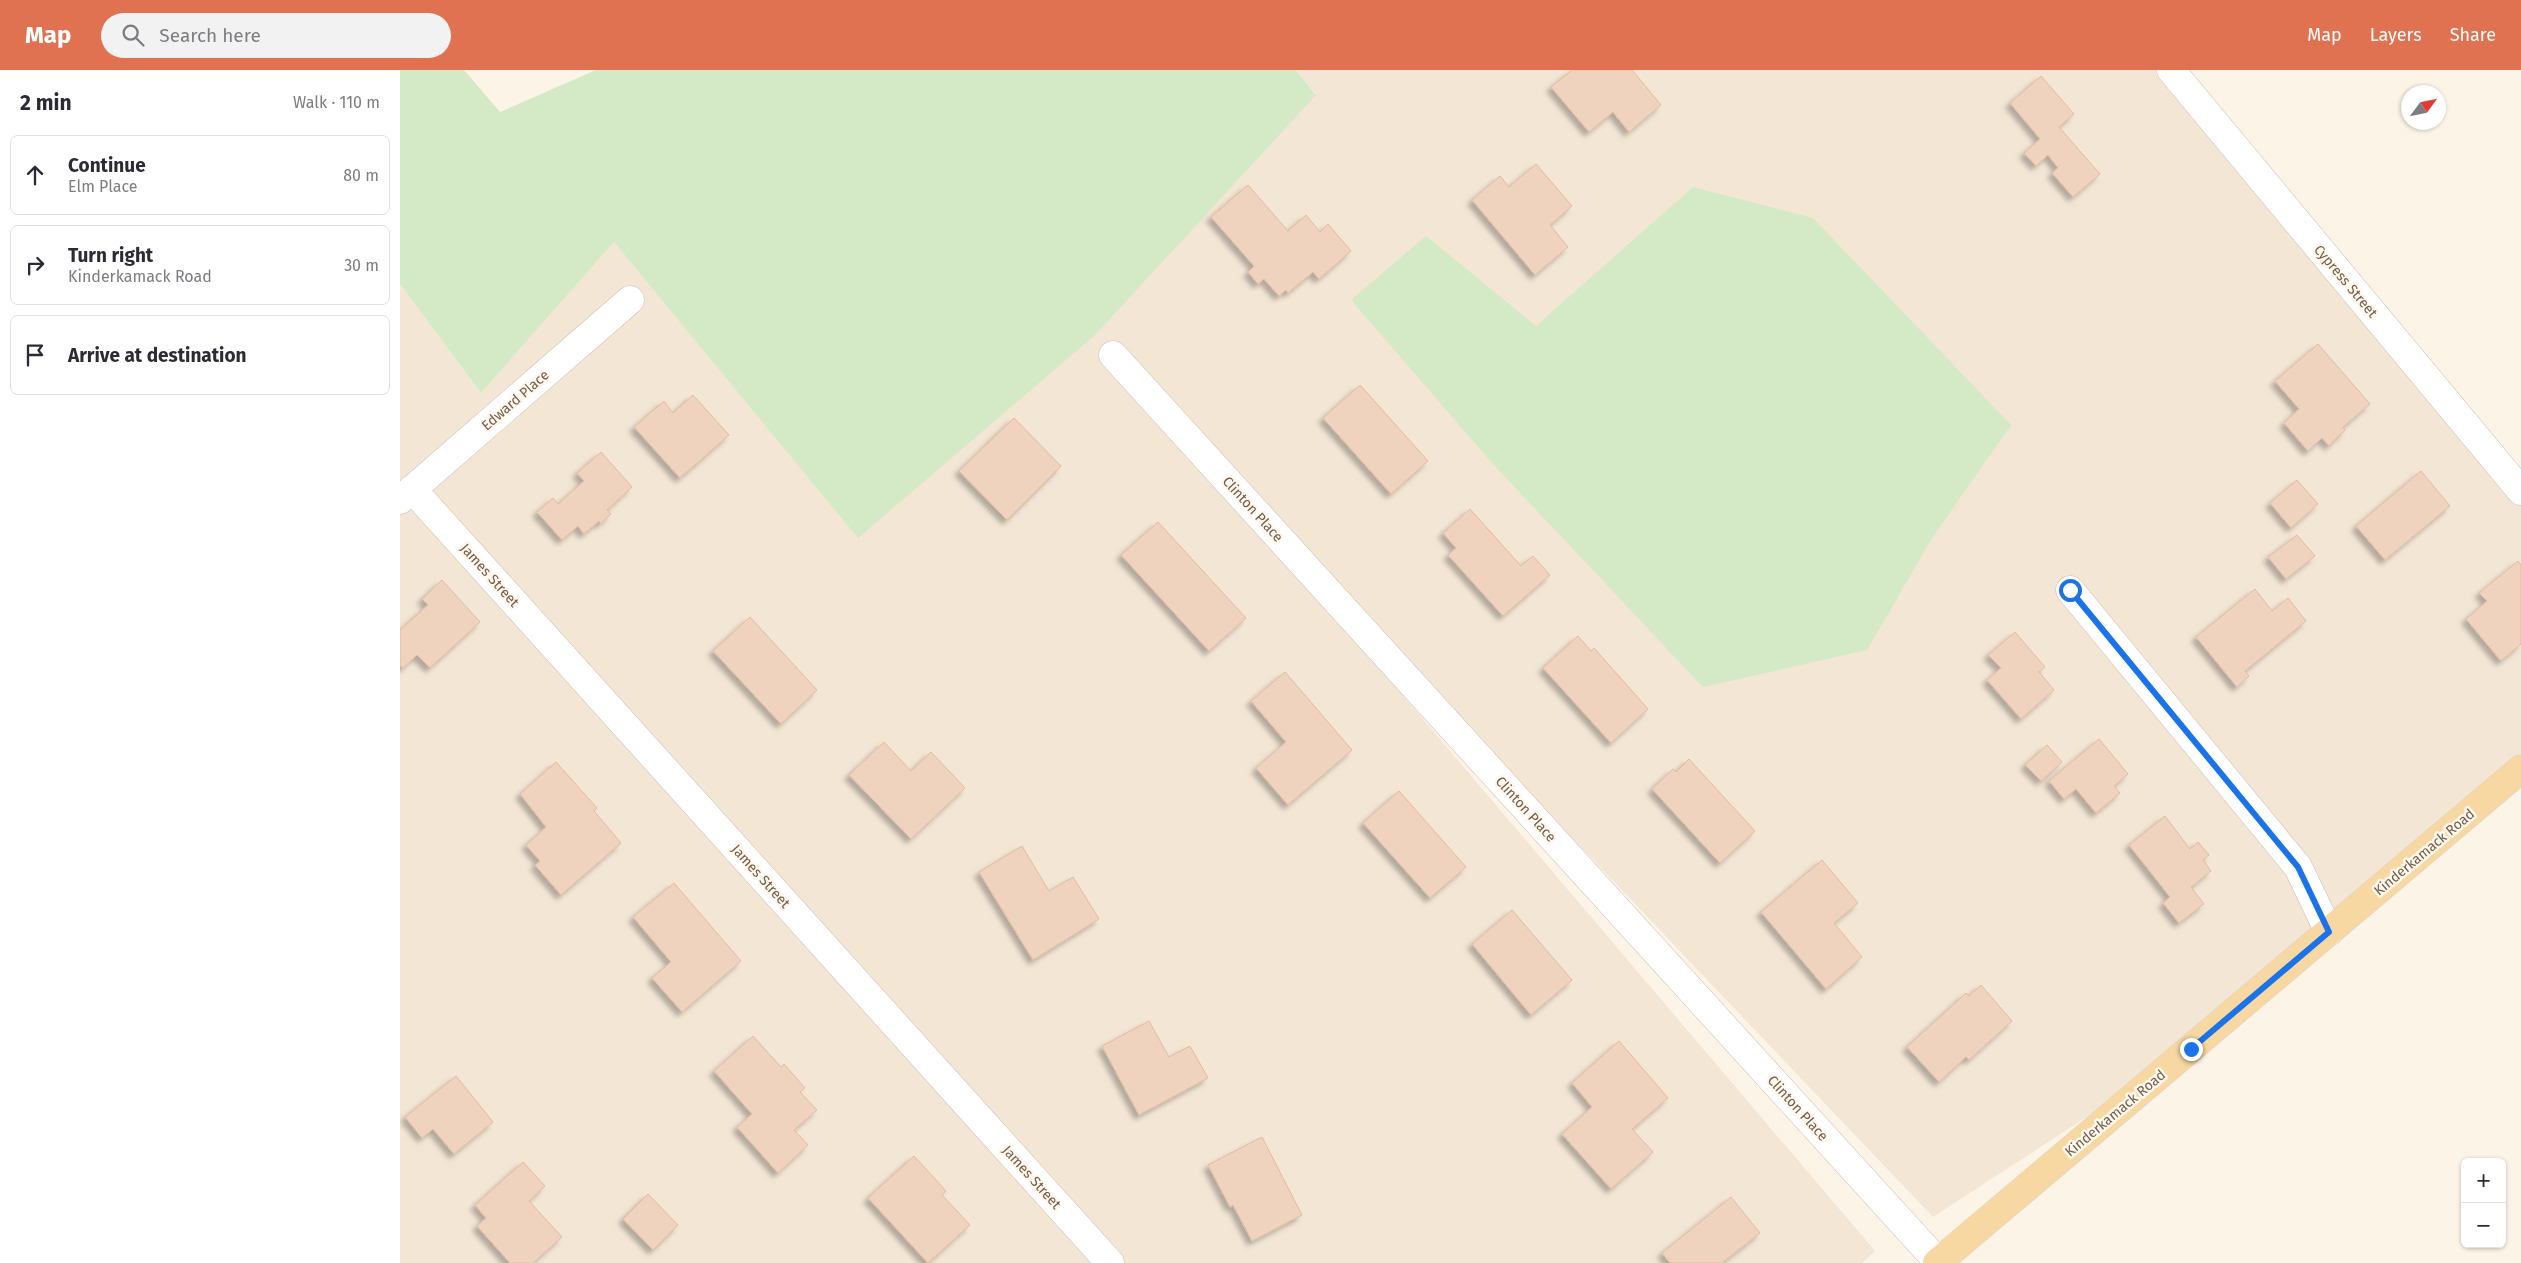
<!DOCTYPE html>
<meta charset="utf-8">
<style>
:root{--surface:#fff;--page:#f2f2f3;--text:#2b2b33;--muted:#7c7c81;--line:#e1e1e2;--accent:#e17251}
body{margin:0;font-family:"Fira Sans",sans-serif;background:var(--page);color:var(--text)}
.controls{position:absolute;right:15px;bottom:15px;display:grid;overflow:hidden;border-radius:8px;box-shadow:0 1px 4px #0004}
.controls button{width:45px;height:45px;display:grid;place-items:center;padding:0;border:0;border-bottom:1px solid var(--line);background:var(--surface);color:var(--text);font:25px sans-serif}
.compass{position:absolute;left:2001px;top:15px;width:45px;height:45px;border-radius:50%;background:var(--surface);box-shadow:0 1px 4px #0004;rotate:57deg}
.stop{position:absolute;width:15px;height:15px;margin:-11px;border:4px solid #1a73e8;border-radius:50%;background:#fff}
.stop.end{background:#1a73e8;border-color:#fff;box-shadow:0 1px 5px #0008}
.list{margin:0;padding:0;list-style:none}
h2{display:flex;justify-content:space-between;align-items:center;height:65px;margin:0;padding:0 20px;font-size:21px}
h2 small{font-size:16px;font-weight:400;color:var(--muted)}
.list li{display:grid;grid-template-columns:32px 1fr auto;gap:15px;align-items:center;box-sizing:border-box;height:80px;margin:0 10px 10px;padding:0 10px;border:1px solid var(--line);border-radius:8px}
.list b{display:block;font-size:19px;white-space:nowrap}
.list p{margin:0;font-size:16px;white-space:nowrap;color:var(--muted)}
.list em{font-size:16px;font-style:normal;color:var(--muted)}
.icon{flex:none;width:28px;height:28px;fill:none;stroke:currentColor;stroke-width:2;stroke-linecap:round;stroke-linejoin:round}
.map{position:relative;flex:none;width:2121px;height:1193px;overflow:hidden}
header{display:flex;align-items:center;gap:30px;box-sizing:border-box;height:70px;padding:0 25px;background:var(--accent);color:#fff}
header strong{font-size:24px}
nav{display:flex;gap:28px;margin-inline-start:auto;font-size:18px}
.search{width:350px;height:45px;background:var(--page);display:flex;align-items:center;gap:12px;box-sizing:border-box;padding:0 18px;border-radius:28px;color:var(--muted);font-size:19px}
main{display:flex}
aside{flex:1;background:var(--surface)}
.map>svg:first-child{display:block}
</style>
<header>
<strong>Map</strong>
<div class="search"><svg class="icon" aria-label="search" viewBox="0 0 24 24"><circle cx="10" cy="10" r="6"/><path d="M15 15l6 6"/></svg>Search here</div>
<nav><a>Map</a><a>Layers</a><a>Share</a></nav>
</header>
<main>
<aside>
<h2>2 min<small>Walk · 110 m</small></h2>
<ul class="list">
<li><svg class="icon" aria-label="ahead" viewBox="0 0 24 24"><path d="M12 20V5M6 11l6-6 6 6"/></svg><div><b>Continue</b><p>Elm Place</p></div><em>80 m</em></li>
<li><svg class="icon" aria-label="right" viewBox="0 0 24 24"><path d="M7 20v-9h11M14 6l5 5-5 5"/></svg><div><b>Turn right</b><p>Kinderkamack Road</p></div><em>30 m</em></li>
<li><svg class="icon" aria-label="arrive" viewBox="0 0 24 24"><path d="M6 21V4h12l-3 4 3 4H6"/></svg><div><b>Arrive at destination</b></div></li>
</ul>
</aside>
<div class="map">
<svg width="2121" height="1193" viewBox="0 0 2121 1193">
<defs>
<filter id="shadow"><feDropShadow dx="-4.5" dy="4.5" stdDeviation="2.5" flood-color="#0004"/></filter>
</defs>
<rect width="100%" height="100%" fill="#fcf4e7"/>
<path fill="#f3e6d5" d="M896,0H1771L2121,421V699L1791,979L1533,1147L722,295L1475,1181L1462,1193H0V214L81,323L214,172L458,467L916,24Z"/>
<path fill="#d4e9c5" d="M0,0H64L100,42L196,0H896L916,25L695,265L458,468L214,172L81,323L0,214Z
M1293,117L1413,148L1611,355L1532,468L1467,580L1303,617L1093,394L951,230L1026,166L1136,256Z"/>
<path fill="#f0d3bf" stroke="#e2baa0" filter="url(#shadow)" d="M1172,0H1232L1261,35L1229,62L1213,42L1189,62L1151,17Z
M1641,6L1674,44L1659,57L1700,104L1673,127L1652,103L1658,98L1648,85L1636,96L1624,83L1640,69L1610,33Z
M1136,94L1172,136L1150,155L1168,177L1135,205L1072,130L1100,106L1109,117Z
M848,115L888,161L906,145L920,162L928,154L951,181L919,209L913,202L888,223L886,220L879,226L864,209L858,214L848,202L854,196L811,147Z
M1918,274L1970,334L1943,357L1945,360L1929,376L1922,368L1908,381L1884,353L1899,339L1875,311Z
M960,315L1028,391L991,424L923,348Z
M293,325L329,365L280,408L234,357L264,331L273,343Z
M614,348L661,396L607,450L559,401Z
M201,382L232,417L207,440L211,444L200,454L199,451L184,464L178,456L162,470L137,442L153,428L158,434L184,411L177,403Z
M2021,401L2050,436L1985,490L1956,456Z
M1897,410L1918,434L1891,458L1870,433Z
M1070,439L1121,496L1133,486L1150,505L1103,546L1048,485L1056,478L1043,463Z
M758,452L846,548L809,581L721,485Z
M1897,465L1915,486L1886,509L1868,487Z
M2118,491L2121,495V574L2101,591L2066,549L2087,531L2079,523Z
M42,510L80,552L30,598L17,585L3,598L0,596V560L28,535L22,529Z
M1855,519L1872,541L1888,528L1906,551L1845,601L1849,606L1837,617L1796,567Z
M350,547L417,620L381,654L313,581Z
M1615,562L1645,597L1639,602L1654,620L1621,649L1587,610L1601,598L1588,585Z
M1178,566L1191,581L1194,578L1248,639L1211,673L1143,598Z
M885,602L952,680L888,735L856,698L886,672L851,631Z
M1699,669L1728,704L1714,716L1720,723L1696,743L1676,719L1664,729L1649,711Z
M484,672L511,701L531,682L565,718L511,769L449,705Z
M1647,675L1662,692L1641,711L1625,695Z
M1289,689L1355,761L1320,793L1252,719L1273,699L1276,702Z
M156,692L197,738L194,741L221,773L161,825L135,795L140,791L126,775L146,757L120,724Z
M999,721L1066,797L1030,828L963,753Z
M1765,746L1790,779L1798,772L1809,785L1803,790L1811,801L1791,817L1804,834L1779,853L1763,833L1770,827L1729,775Z
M622,776L649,821L673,807L699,849L633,890L579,802Z
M1422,790L1458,833L1434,853L1462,887L1426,919L1361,842Z
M274,813L341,891L282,942L252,908L271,892L233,847Z
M1112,840L1172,910L1131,945L1072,874Z
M1581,915L1612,951L1569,990L1566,987L1539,1012L1507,977L1566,923L1569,926Z
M749,951L769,987L790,976L808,1008L739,1045L702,976Z
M353,966L381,997L384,994L405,1018L400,1022L417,1040L394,1060L408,1075L378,1103L337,1057L352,1044L314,1001Z
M1219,971L1268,1028L1232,1059L1253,1082L1211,1119L1162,1064L1192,1037L1172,1013Z
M56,1006L93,1052L54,1084L33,1059L22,1068L5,1047Z
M862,1067L902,1145L852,1171L833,1135L830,1137L808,1095Z
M514,1086L546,1121L542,1125L570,1155L528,1193L468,1128Z
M123,1092L145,1116L129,1131L162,1167L133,1193H110L77,1156L86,1148L75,1135Z
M248,1124L278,1155L253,1180L223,1149Z
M1331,1127L1360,1163L1322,1193H1270L1262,1183Z"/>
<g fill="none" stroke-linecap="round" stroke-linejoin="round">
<defs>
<path id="street" d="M1771,0L2121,421
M713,285L1539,1193
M12,419L710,1193
M0,430L230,230
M1670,520L1898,797L1929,862"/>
<path id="primary" d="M1537,1193L2121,699"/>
</defs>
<use href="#street" stroke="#cfbeb0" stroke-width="29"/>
<use href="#primary" stroke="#dbd4d0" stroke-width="29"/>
<use href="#street" stroke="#fff" stroke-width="28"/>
<use href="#primary" stroke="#f7d8a2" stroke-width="28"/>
</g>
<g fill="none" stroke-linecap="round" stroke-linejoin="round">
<path stroke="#1a73e8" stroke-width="6" d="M1670,520L1898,797L1929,862L1791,979"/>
</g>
<g text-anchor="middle" stroke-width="5" stroke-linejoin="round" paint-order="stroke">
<g font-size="14" fill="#745b4c" stroke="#fef8ed">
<text transform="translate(1946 211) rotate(50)" y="5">Cypress Street</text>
<text transform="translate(115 330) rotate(-41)" y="5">Edward Place</text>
<text transform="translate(853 439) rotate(48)" y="5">Clinton Place</text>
<text transform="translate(90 505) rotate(48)" y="5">James Street</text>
<text transform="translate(1126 739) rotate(48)" y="5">Clinton Place</text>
<text transform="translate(2024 782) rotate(-40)" y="5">Kinderkamack Road</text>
<text transform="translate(361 806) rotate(48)" y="5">James Street</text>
<text transform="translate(1398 1038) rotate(48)" y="5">Clinton Place</text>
<text transform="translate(1715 1043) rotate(-40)" y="5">Kinderkamack Road</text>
<text transform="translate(632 1107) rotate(48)" y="5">James Street</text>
</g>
</g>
</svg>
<div class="controls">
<button>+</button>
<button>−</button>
</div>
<svg class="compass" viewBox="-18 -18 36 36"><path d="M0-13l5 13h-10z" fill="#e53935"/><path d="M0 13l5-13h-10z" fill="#7c7c81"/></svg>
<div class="stop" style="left:1670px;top:520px"></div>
<div class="stop end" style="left:1791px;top:979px"></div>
</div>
</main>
